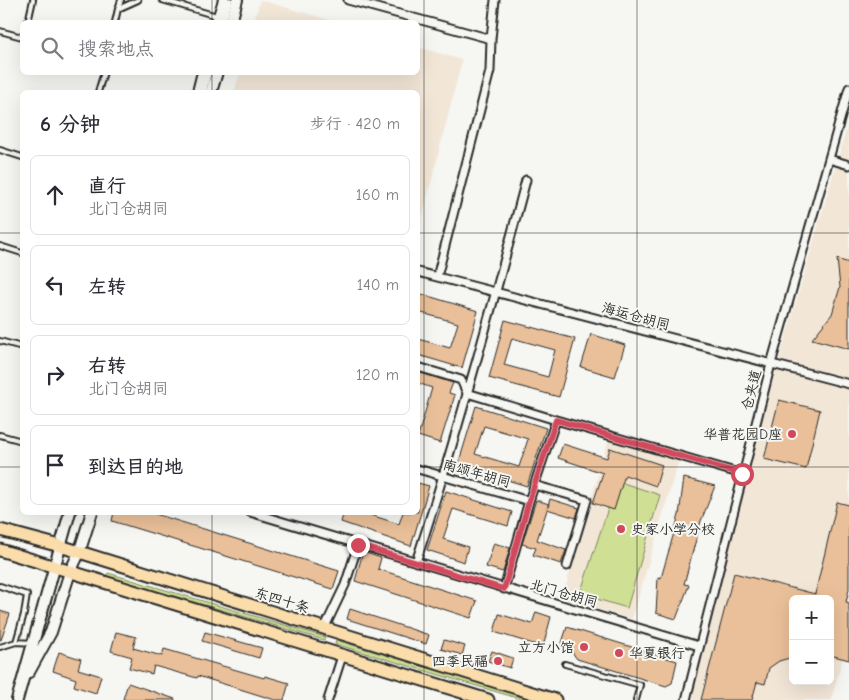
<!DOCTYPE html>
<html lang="zh">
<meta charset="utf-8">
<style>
:root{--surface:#fff;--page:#f2f2f3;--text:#2b2b33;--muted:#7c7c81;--line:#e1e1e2}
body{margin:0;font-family:"Comic Neue","LXGW WenKai TC",sans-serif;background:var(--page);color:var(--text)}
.controls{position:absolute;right:15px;bottom:15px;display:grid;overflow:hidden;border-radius:8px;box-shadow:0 5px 20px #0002}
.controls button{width:45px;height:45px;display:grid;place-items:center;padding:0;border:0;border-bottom:1px solid var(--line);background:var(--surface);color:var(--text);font:25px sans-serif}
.stop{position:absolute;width:15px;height:15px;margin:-11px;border:4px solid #d1495b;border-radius:50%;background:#fff}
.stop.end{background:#d1495b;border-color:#fff;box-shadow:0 1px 5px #0008}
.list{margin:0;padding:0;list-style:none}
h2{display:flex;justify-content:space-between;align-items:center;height:65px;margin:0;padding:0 20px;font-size:21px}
h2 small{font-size:16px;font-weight:400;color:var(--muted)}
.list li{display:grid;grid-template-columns:32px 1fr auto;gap:15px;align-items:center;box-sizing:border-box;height:80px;margin:0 10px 10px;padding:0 10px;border:1px solid var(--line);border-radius:8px}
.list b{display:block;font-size:19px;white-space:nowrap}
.list p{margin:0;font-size:16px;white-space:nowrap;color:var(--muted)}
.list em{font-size:16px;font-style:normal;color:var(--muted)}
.icon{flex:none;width:28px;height:28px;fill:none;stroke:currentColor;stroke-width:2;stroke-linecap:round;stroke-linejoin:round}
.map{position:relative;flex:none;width:849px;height:700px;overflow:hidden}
.search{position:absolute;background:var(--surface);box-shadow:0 5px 20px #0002;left:20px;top:20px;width:400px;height:55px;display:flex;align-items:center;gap:12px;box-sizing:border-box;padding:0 18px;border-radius:8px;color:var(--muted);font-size:19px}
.panel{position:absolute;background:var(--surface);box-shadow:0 5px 20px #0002;left:20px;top:90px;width:400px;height:425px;border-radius:8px}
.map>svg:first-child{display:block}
</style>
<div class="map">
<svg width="849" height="700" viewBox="0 0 849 700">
<rect width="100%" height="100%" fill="#f6f6f2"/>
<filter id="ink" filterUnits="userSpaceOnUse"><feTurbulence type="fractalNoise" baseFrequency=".02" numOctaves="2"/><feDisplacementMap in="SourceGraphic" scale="10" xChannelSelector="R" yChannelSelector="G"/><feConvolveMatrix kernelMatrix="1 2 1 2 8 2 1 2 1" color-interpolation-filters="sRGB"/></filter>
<g filter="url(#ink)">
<path fill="#f2e6d7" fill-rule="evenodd" d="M260,0L336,22H254Z
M418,47L462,60L418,234V92H234L240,73L418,72Z
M849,120V635L831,700H680ZM793,599H830V681H793Z
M609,438L679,459L632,619L562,599Z"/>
<path fill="#cfdf93" stroke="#7d855f" d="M617,481L660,495L627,608L580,594Z
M108,573L325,637L324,640L106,576Z
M336,640L535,700H524L335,644Z"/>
<path fill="#e9c099" stroke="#2b2b2b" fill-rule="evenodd" d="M837,259L849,263V349L812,339L832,314L840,287Z
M418,293L478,311L462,368L418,355V339L450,348L458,323L418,312Z
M505,320L575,339L559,397L489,378ZM512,338L555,350L548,377L504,365Z
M591,334L625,345L615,377L581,367Z
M418,372L453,383L449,393L455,395L440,443L418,436L432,388L418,383Z
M779,400L820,410L806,469L764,459Z
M476,406L546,428L527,486L458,465ZM484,426L528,439L519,467L475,454Z
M563,444L607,458L610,448L662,465L656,486L625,475L614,510L593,503L603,473L558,458Z
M684,478L715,486L701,521L684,584L689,585L676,619L656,613L658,577L661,578L679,515Z
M418,483L429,486L411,546L341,522L344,512H361L399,524L403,512H418Z
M446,491L512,512L508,526L453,509L443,539L468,547L464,562L427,550Z
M550,499L579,508L576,518L547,509Z
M536,500L549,504L537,540L566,550L561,564L533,555L536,548L522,544Z
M837,502L849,505V589L846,602L849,603V660L830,655V599H793V657L779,661L769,668L765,684L757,682L752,700H701L734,573L815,594Z
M114,512H149L339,571L333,589L112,521Z
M494,543L510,548L503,572L486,567Z
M363,552L381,558L378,569L477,601L471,618L355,581Z
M350,609L429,635L426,644L347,619Z
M0,611L10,614L1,640H0Z
M536,612L551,617L543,647L494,632L499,614L532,624Z
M567,627L677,661L672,683L666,686L577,659L572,652L560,649Z
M116,632L136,637L133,648L162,656L164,649L264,678L265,676L289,683L284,700H275L198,676L197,678L154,666L152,674L129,668L132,657L111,651Z
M205,632L262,648L259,658L202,641Z
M444,640L465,646L462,655L441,649Z
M492,651L513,658L510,668L488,661Z
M59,652L81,659L78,669L101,676L96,693L74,686L76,679L53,671Z
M128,683L175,699V700H127L123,699Z"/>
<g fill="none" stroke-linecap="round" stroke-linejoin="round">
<defs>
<path id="lane" d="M162,0L217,16
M118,9L121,0
M28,22L33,0
M115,22L118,9L138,0
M224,22L230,0
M0,31L22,37
M98,92L104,72
M204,92L209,72
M0,150L22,157
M0,246L22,253
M0,341L22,347
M0,435L22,441
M0,586L27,595L24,614L16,642
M0,647L16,642L33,643
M565,664L640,685L636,700"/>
<path id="street" d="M348,0L491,39
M829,159L849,165
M418,272L849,384
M437,277L490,71L491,39L495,0
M418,367L461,380L467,393L556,420L742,474
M418,469L529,501
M534,485L587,500L567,566
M250,512L699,646
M416,562C457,436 492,308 526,180
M504,589L529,501L556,420
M324,629L345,585L358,545
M328,700L342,656
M686,700L771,364L849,88"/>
<path id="secondary" d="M217,22L224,0
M231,22L237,0
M198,92L203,72
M211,92L217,72
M29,672L51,632L70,572L79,553L92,512
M17,700L70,512"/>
<path id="primary" d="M0,530L60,546L555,700
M0,550L488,700"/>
</defs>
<use href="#lane" stroke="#2b2b2b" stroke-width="8"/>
<use href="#street" stroke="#2b2b2b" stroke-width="11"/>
<use href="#secondary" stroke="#2b2b2b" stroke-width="14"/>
<use href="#primary" stroke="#2b2b2b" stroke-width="15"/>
<use href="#lane" stroke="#f6f6f2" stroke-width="4"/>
<use href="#street" stroke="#f6f6f2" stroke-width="7"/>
<use href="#secondary" stroke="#f6f6f2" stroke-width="10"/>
<use href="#primary" stroke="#faddab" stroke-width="11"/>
</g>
</g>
<g fill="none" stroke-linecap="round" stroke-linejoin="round" filter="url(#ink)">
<path stroke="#d1495b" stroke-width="6" d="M358,545L504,589L529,501L556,420L742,474"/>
</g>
<path fill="none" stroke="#2b2b2b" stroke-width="1" stroke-opacity="0.55" d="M212,0V22M424,0V700M637,0V700M212,72V92M0,233H22M418,233H849M0,467H22M418,467H849M212,512V700"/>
<g fill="#d1495b" stroke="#f6f6f2" stroke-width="2">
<circle cx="792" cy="434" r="5"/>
<circle cx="621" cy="529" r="5"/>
<circle cx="584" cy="647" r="5"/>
<circle cx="619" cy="653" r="5"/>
<circle cx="498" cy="661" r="5"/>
</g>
<g text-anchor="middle" stroke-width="4" stroke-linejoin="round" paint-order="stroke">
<g font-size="14" fill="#2b2b2b" stroke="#f6f6f2">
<text transform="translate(636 316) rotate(15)" y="5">海运仓胡同</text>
<text transform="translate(751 390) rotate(-76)" y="5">仓夹道</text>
<text transform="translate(477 473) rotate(16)" y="5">南颂年胡同</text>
<text transform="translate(564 593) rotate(16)" y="5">北门仓胡同</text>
<text transform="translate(282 600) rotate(17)" y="5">东四十条</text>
</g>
<g font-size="14" fill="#2b2b2b" stroke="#f6f6f2" text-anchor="end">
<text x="782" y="439">华普花园D座</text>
<text x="631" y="534" text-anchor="start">史家小学分校</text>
<text x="574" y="652">立方小馆</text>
<text x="629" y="658" text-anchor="start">华夏银行</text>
<text x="488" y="666">四季民福</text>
</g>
</g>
</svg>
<div class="controls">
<button>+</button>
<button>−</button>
</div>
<div class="stop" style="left:742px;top:474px"></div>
<div class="stop end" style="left:358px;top:545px"></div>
<div class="search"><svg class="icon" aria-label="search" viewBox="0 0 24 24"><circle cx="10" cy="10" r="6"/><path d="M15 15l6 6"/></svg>搜索地点</div>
<section class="panel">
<h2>6 分钟<small>步行 · 420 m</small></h2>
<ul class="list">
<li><svg class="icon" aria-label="ahead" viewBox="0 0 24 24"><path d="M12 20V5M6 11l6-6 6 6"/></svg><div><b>直行</b><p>北门仓胡同</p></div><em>160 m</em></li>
<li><svg class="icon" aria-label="left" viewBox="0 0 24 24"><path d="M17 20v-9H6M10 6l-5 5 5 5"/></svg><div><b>左转</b></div><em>140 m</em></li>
<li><svg class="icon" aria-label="right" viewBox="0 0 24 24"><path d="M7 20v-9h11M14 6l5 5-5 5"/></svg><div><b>右转</b><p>北门仓胡同</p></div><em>120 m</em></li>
<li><svg class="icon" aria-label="arrive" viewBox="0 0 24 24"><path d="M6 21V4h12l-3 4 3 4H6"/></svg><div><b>到达目的地</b></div></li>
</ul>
</section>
</div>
